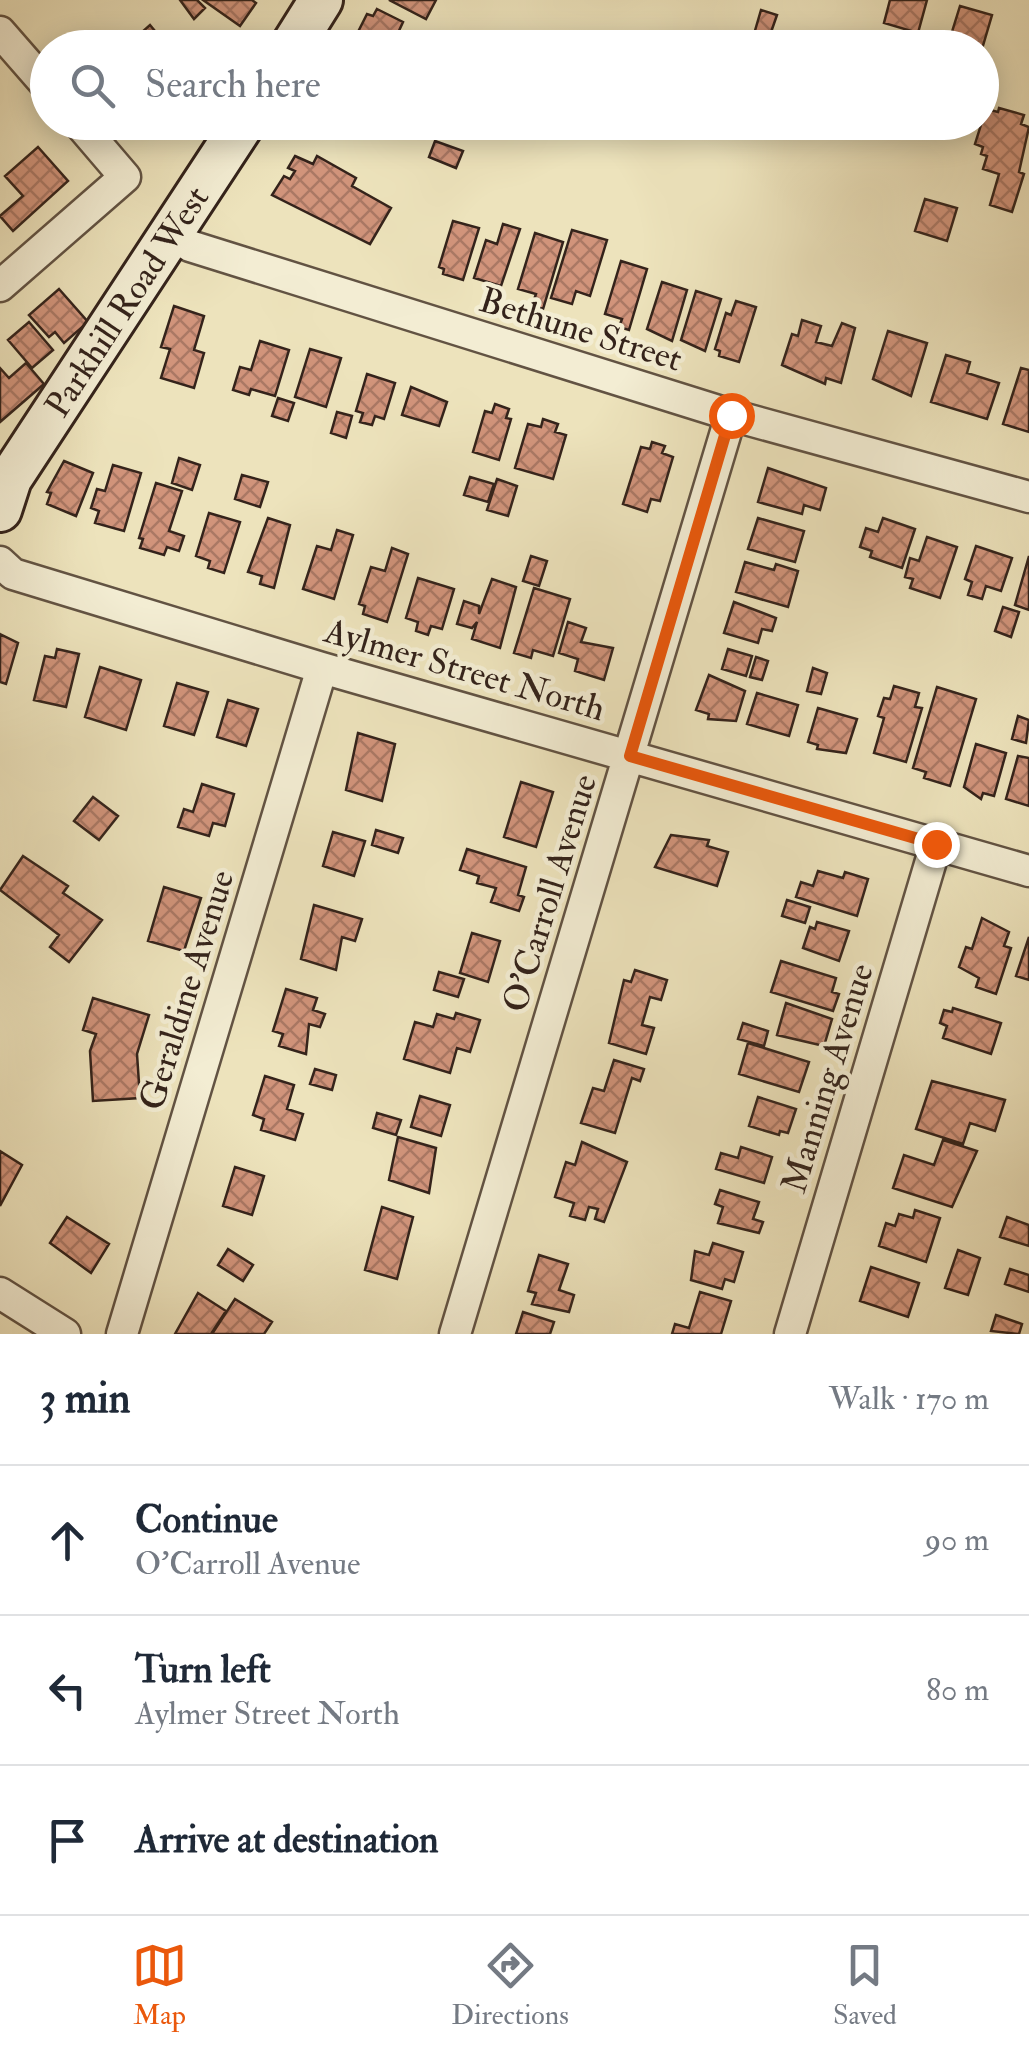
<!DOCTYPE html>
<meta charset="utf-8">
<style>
:root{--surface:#fff;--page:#f6f6f7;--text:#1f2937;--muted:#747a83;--line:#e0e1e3;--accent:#ea580c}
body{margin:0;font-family:"IM FELL Double Pica",serif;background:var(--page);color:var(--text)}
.stop{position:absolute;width:30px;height:30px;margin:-22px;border:8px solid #ea580c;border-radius:50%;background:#fff}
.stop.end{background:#ea580c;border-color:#fff;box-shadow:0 2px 10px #0008}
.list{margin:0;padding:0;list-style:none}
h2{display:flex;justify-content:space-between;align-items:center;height:130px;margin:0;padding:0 40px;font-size:42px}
h2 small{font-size:32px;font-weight:400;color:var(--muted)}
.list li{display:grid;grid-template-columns:65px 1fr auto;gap:30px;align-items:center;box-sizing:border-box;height:150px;padding:0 40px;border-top:2px solid var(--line)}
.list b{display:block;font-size:38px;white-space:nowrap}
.list p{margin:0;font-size:32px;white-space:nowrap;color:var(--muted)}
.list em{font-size:32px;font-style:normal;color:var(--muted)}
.icon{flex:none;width:55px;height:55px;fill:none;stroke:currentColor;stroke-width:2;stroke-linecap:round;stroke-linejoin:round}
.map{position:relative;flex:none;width:1029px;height:1334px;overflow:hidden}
.search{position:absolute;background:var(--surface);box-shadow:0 5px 25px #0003;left:30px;right:30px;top:30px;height:110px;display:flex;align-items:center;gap:25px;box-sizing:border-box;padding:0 35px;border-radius:55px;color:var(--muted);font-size:38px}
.sheet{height:580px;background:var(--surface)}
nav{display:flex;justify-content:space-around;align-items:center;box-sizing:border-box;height:140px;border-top:2px solid var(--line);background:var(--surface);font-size:28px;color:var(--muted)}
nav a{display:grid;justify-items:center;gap:5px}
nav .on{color:var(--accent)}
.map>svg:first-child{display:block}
</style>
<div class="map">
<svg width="1029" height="1334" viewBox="0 0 1029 1334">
<defs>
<pattern id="building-cross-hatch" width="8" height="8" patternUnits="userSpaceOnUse" patternTransform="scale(2.5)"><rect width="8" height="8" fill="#d1947b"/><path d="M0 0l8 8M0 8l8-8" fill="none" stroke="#aa7864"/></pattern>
</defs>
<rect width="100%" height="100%" fill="#ede3bc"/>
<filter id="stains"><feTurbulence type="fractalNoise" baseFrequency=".002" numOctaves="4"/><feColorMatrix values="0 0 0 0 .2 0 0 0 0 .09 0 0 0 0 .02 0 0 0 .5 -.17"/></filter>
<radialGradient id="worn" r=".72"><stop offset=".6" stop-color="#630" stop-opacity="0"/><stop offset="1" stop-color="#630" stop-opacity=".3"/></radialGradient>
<path fill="url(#building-cross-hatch)" stroke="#34231b" stroke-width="2.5" d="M180,0H197L205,8L194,19Z
M203,0H252L256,3L240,26Z
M389,0H436L426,19Z
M890,0H927L918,33L884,23Z
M960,6L992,15L982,49L947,48Z
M377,9L403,22L391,48L360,46L365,33L359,30L367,14L373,16Z
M761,10L777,15L769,38L754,34Z
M150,25L169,48H124Z
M999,108L1024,115L1021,124L1029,127L1019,172L1024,174L1012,212L990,205L999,174L983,169L987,156L981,154L983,147L975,144L986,109L998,112Z
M435,141L463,151L456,168L429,157Z
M38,147L68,181L13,231L0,216L23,196L5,176Z
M295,156L313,164L317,156L356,178L352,186L391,208L370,244L272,195L284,176L290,179L295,171L288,168Z
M925,199L957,208L947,241L915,231Z
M453,221L479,228L463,280L443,274L444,269L439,267Z
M503,224L520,229L501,286L474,278L486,240L497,244Z
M572,230L607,240L590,296L576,291L572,304L551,298Z
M535,233L563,242L543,309L532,305L536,294L518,289Z
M621,261L647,269L629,330L619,327L622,319L605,314Z
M662,282L687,290L672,341L647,329Z
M59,289L88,322L64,343L55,332L49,337L29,315Z
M696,291L721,299L705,351L681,340Z
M736,301L756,307L739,362L719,356L720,351L715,349L726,313L731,315Z
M174,306L204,316L194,350L204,353L194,388L161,378L170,349L161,347Z
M802,320L821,326L816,342L832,346L842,323L855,328L841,383L826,378L825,384L782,365L792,334L798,336Z
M29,322L53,350L32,368L8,340Z
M888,331L927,343L911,396L873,379Z
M260,341L289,350L275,396L251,389L249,395L233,390L240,367L251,370Z
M310,349L341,358L326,407L295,397Z
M946,355L970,362L967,373L999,383L987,419L931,402Z
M26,363L44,384L0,422V368L9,378Z
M1021,368L1029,370V432L1003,424Z
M367,374L395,383L384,419L375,416L372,425L360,422L363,413L356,411Z
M411,387L447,402L439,426L402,415Z
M278,398L294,403L288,421L272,416Z
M495,404L509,409L506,418L511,419L499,460L473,452L485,411L492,413Z
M337,412L352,416L346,438L331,433Z
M543,419L558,424L555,432L566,435L553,479L515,468L528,424L541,427Z
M652,442L665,446L662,453L673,457L660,501L651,499L647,512L623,504L641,447L650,449Z
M179,458L200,465L192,490L172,483Z
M64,461L93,473L76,516L47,504L51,493L47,492Z
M113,465L141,473L124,531L95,523L99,511L91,508L97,489L105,491Z
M768,468L826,488L820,510L804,505L802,514L758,502Z
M242,475L268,482L260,507L235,499Z
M470,477L494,484L488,502L464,495Z
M497,479L517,486L508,516L487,510Z
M156,483L182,491L169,531L184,536L179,551L167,547L164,555L140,548L143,539L139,538Z
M209,513L240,522L224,573L208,568L210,561L196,556Z
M268,518L290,525L274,588L260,584L262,576L248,572Z
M758,518L804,531L795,562L748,549Z
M883,518L915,529L902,568L870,557L872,551L860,547L866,528L878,532Z
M337,530L353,535L334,599L303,589L317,546L331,550Z
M927,537L957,547L940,598L910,588L913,579L905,577L910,558L919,561Z
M976,546L1012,558L1001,591L986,586L982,599L968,595L972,582L965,579Z
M392,548L408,554L387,622L363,614L365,606L359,604L371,567L385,571Z
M531,556L547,561L539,586L523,581Z
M1029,556V610L1015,605Z
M745,562L774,570L776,564L798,571L788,607L736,592Z
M418,578L454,589L442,629L431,626L428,635L416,631L418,622L406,618Z
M492,579L516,587L500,648L472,639L477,622L472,628L457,624L464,601L479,606V614Z
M534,588L570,599L553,656L533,650L531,658L514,653Z
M734,602L776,618L772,631L762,629L758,643L724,633Z
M1003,607L1019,612L1011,637L995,631Z
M568,622L586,628L581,642L613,648L604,680L575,671L578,659L559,653Z
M0,634L18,643L6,684L0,682Z
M57,649L79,654L66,707L34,700L45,656L55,658Z
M728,649L752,656L746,676L722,669Z
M756,657L768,661L762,680L750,677Z
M100,667L141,680L126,730L85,717Z
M813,668L827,673L821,694L807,691Z
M709,675L745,691L736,721L708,719L709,714L696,710Z
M177,683L208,692L194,735L164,726Z
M894,686L919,693L915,707L922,708L906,762L874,753L884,718L878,716L884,698L890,699Z
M937,687L976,699L950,786L924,778L926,772L913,768Z
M757,693L798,705L789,736L747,724Z
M228,700L258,709L246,746L217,737Z
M818,708L857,719L846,753L817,749L818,745L808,742Z
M1018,716L1029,720L1026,743L1012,739Z
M358,733L395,744L382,801L346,790Z
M976,744L1006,753L994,796L983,793L981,799L964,787Z
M1018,756L1029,758V806L1006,799Z
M521,782L553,792L536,847L504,837Z
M202,784L234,794L225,826L213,823L209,836L178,827L184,809L193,812Z
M93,797L118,816L99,840L74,821Z
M376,830L403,838L398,853L372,845Z
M333,832L365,841L354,876L323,866Z
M671,835L709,840L707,846L728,852L717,886L655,867Z
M467,849L526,867L518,895L524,897L519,911L491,902L496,888L477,883L479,876L460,870Z
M23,856L68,886L63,893L102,920L69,962L50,947L59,935L0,890Z
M818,871L843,878L845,872L868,879L857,916L796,897L801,882L813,886Z
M164,887L201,898L184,951L148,941Z
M787,900L810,907L805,923L782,916Z
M314,905L362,919L355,941L342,937L336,970L301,959Z
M982,918L1009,932L1004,946L1011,948L996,994L976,987L979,978L959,967L966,947L972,949Z
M817,922L849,931L839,961L803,948L810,927L815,929Z
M472,933L500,941L488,982L460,973Z
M1029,937V980L1016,976Z
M781,961L836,978L832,992L839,994L833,1011L771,992Z
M635,970L667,980L661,1000L650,997L642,1025L654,1028L646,1054L609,1043L624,980L631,982Z
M439,972L464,979L458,997L434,990Z
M286,989L317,998L313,1010L325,1014L320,1027L309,1024L306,1054L279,1046L283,1034L273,1031Z
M93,998L149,1015L137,1054L140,1098L93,1101L90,1051L96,1034L83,1030Z
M786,1003L832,1019L824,1046L777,1035Z
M953,1008L1001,1023L991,1054L943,1038L947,1026L940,1023L944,1010L952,1012Z
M456,1013L480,1020L470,1052L457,1048L450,1073L404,1059L415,1022L433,1027L437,1014L454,1019Z
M743,1023L768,1031L764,1046L738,1039Z
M748,1043L809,1062L799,1092L739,1074Z
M614,1060L644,1069L640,1081L632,1078L615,1133L581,1123L593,1088L604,1091Z
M315,1069L336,1075L332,1090L310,1084Z
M265,1076L294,1085L287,1109L303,1114L295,1140L261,1130L264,1119L253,1115Z
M932,1081L1005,1100L995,1131L970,1123L963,1144L916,1129Z
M420,1096L450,1105L441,1136L411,1127Z
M758,1097L796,1109L788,1133L780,1131L779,1135L749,1126Z
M377,1113L401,1120L396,1135L373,1128Z
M398,1137L436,1148L429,1193L389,1180Z
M943,1140L977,1151L952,1207L893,1188L904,1155L934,1165Z
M582,1142L627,1162L604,1222L595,1219L598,1209L589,1207L585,1220L570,1216L574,1203L555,1197L566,1162L575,1165Z
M741,1147L772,1157L764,1183L716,1169L721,1153L738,1158Z
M0,1151L22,1165L0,1206Z
M235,1167L264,1176L252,1215L223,1206Z
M720,1190L759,1202L753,1219L763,1222L759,1233L718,1223L723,1207L715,1204Z
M382,1207L413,1217L397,1279L365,1270Z
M915,1210L940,1218L926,1262L879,1246L886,1223L895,1226L899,1214L913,1218Z
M67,1217L109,1244L91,1273L50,1243Z
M1007,1217L1029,1225V1246L1000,1237Z
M713,1243L743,1252L734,1282L725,1279L722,1289L691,1280L695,1251L709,1255Z
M228,1249L253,1265L243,1281L218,1265Z
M958,1250L980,1258L968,1295L945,1288Z
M539,1255L568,1264L559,1290L574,1295L569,1312L532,1304L536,1293L528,1291Z
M871,1267L919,1283L908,1317L860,1301Z
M1010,1269L1029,1275V1292L1005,1284Z
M700,1292L731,1301L721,1334H672L675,1324L689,1328Z
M198,1293L226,1311L211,1334H175Z
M235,1299L272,1322L264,1334H212Z
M523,1312L554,1322L550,1334H516Z
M996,1315L1022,1324L1019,1334L991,1331Z"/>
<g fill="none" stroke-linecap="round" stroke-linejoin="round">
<defs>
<path id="minor" d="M0,32L48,87
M174,235L190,246L731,415L1029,497
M0,286L125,177L78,122
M0,562L13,574L322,668L1029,871
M0,1293L65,1334
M122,1334L322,668
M455,1334L731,415
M790,1334L936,844"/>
<g id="secondary">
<path d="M291,48L321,0"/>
<path id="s1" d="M0,510L10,479L244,122"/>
</g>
</defs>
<use href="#minor" stroke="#625343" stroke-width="35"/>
<use href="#secondary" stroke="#34231b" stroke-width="48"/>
<use href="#minor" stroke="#f3edd3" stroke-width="30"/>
<use href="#secondary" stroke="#f3edd3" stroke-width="42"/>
</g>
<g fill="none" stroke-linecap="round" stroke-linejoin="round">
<path stroke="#ea580c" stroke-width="12" d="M731,415L630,756L936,844"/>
</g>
<g text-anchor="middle" stroke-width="9" stroke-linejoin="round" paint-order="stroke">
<g font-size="35" fill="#34231b" stroke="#f3edd3">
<text dy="12" stroke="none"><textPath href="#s1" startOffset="245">Parkhill Road West</textPath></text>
<text transform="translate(581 329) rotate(17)" y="12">Bethune Street</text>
<text transform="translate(465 669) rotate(16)" y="12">Aylmer Street North</text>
<text transform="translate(549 893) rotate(-73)" y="12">O'Carroll Avenue</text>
<text transform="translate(186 990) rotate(-73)" y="12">Geraldine Avenue</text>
<text transform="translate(827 1078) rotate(-73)" y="12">Manning Avenue</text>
</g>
</g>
<rect width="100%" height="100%" filter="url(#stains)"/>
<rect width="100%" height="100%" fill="url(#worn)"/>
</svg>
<div class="stop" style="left:731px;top:415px"></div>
<div class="stop end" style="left:936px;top:844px"></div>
<div class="search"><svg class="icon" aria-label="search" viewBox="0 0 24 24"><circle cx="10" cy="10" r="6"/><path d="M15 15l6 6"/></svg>Search here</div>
</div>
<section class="sheet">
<h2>3 min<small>Walk · 170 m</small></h2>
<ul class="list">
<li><svg class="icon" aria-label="ahead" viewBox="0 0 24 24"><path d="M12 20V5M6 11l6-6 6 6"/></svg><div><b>Continue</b><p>O'Carroll Avenue</p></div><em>90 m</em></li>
<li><svg class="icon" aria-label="left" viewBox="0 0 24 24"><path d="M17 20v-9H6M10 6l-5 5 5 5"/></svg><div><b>Turn left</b><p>Aylmer Street North</p></div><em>80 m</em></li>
<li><svg class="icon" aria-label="arrive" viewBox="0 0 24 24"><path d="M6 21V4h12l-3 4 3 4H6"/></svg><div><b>Arrive at destination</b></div></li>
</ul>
</section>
<nav>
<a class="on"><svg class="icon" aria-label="map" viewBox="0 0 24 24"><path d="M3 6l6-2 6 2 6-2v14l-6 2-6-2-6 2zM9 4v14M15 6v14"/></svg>Map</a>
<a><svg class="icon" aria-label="directions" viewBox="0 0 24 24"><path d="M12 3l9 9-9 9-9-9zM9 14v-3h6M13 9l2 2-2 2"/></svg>Directions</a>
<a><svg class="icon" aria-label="saved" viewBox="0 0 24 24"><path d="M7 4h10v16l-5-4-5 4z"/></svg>Saved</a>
</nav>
